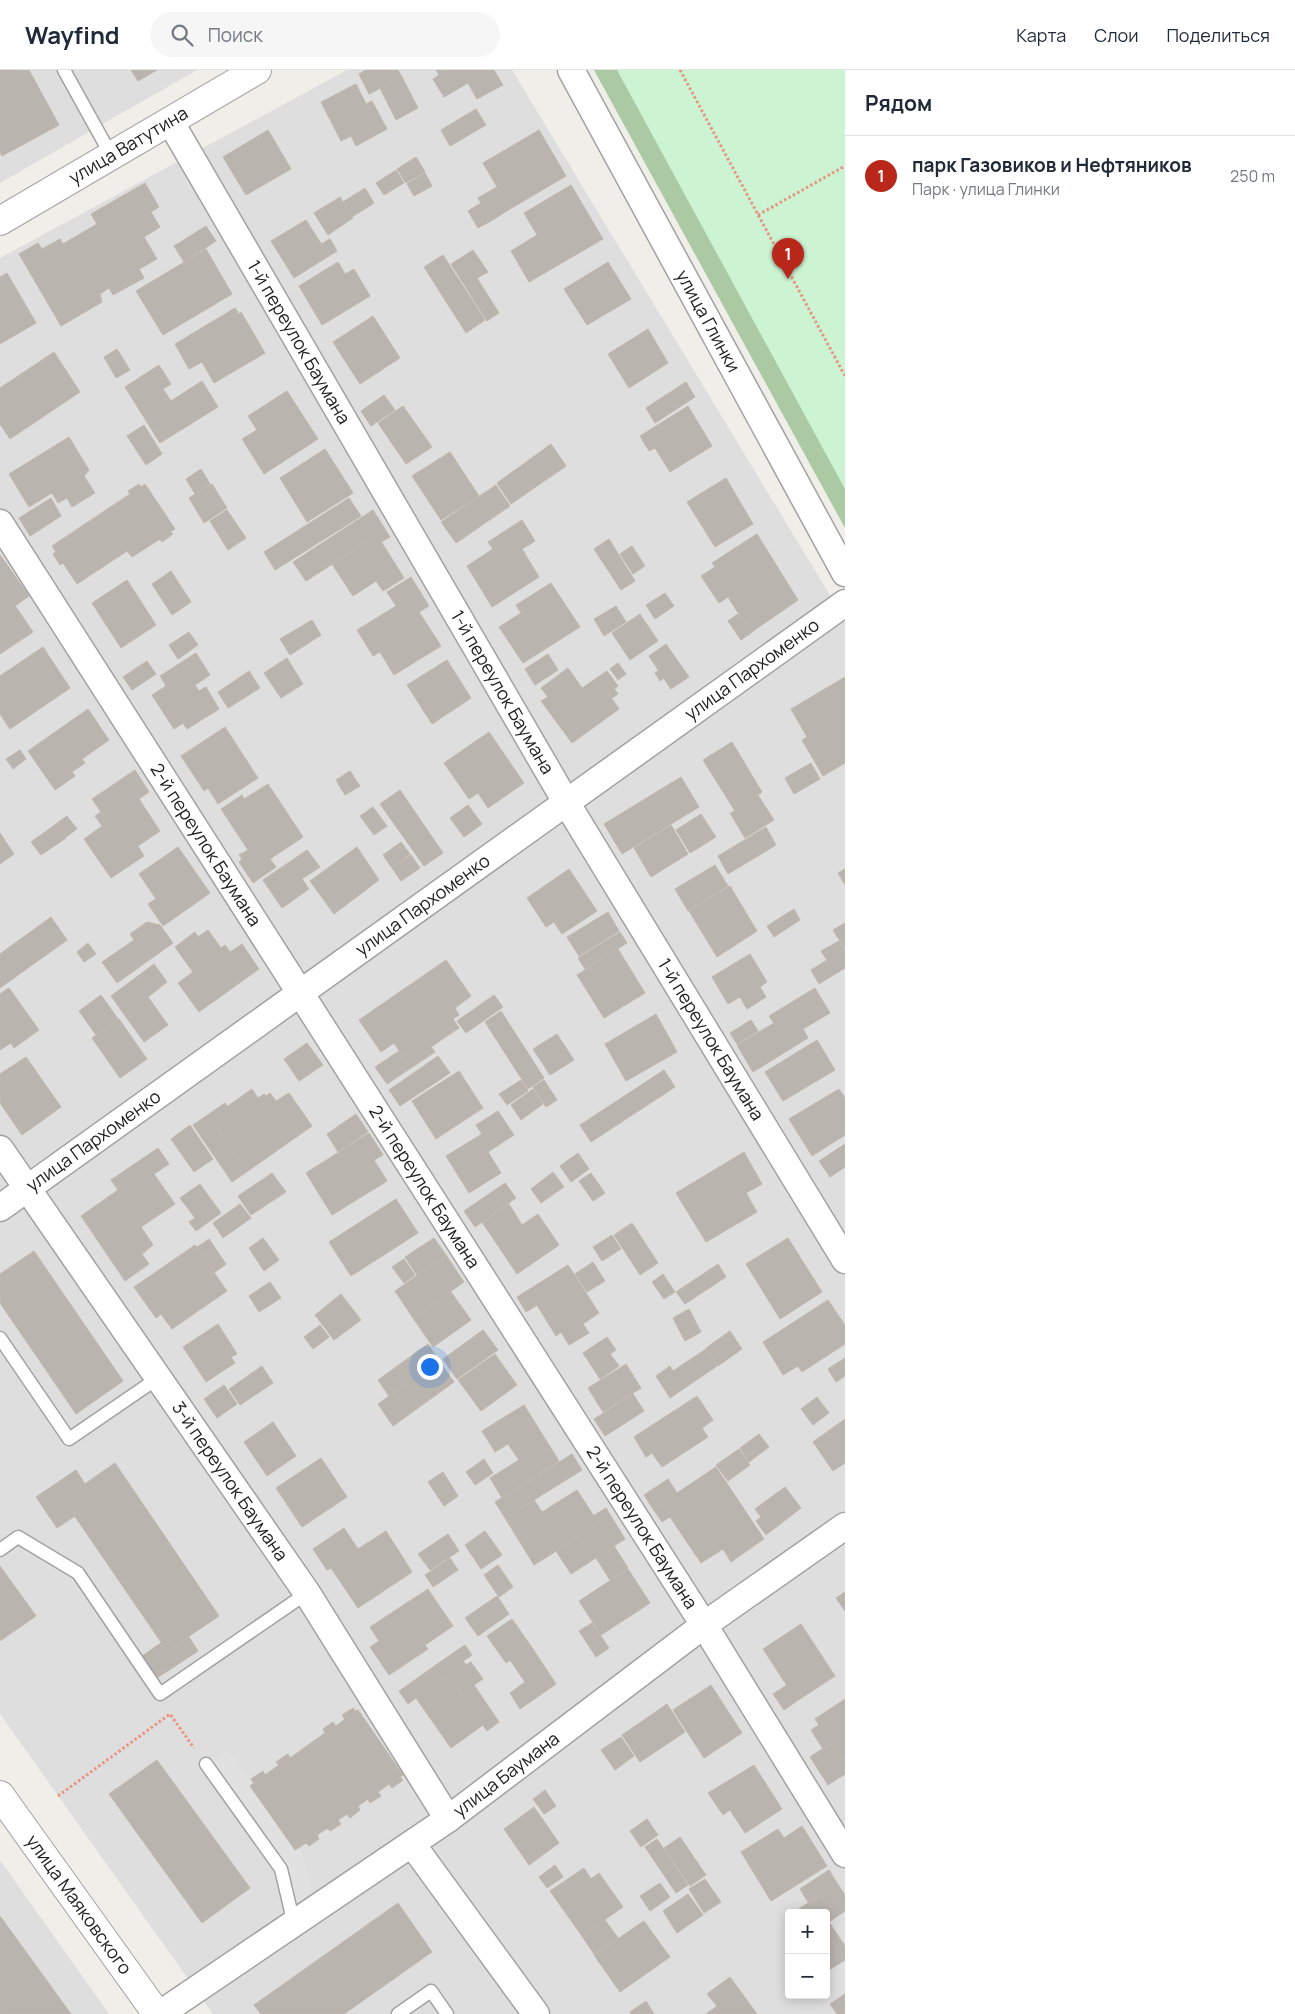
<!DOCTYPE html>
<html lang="ru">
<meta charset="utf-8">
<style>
:root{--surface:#fff;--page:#f6f6f7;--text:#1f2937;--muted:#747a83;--line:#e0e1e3;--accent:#b8271a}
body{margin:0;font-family:Manrope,sans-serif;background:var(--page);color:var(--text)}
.controls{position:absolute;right:15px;bottom:15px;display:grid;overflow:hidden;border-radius:5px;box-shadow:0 2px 12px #0003}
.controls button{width:45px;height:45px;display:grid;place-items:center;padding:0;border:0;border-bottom:1px solid var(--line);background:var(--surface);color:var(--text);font:25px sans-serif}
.you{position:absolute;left:429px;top:1296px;width:18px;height:18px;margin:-12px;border:4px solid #fff;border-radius:50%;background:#1a73e8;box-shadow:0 0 0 8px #1a73e833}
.badge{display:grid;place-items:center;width:32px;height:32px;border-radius:50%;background:var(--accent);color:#fff;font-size:16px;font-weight:700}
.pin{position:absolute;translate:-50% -41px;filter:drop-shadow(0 1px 2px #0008)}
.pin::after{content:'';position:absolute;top:26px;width:18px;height:15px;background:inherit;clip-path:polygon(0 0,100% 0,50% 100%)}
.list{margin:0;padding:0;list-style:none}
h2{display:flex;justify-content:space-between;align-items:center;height:65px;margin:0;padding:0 20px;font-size:21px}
h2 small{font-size:16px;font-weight:400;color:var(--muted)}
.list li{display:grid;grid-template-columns:32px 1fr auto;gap:15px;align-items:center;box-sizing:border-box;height:80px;padding:0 20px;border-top:1px solid var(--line)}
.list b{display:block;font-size:19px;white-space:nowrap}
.list p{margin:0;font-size:16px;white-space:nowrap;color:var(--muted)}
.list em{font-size:16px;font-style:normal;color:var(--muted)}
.icon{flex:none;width:28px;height:28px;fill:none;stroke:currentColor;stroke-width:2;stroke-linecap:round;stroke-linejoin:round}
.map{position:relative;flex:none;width:845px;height:1944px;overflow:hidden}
header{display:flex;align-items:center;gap:30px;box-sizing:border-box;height:70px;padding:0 25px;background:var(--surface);border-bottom:1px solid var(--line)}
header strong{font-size:24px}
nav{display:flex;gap:28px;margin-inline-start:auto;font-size:18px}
.search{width:350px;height:45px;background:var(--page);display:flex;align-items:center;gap:12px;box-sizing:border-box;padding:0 18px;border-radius:28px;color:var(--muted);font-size:19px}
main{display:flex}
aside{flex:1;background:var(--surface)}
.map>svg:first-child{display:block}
</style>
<header>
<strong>Wayfind</strong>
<div class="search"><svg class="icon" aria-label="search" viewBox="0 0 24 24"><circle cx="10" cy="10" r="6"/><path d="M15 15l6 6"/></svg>Поиск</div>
<nav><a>Карта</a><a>Слои</a><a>Поделиться</a></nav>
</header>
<main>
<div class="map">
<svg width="845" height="1944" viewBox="0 0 845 1944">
<rect width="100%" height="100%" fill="#f0eee9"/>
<path fill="#dfdede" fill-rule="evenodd" d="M0,0H197L0,113Z
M347,0H512L845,550V1944H213L0,1644V188ZM789,1843H826V1925H789Z
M0,1790L109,1944H0Z"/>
<path fill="#abcaa3" d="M594,0H675L845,316V458Z"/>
<path fill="#ccf3d2" d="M617,0H845V419Z"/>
<path fill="#e1e1e1" d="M228,1680L304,1787L314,1835L295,1847L285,1800L210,1693Z"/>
<path fill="#b9b4ae" stroke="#c0b7ad" d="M0,0H29L59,55L2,86L0,82Z
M131,0H157L138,11Z
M366,0H398L402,7L369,24L359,4Z
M436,0H494L503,15L477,29L468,13L444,27L433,9L439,5Z
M402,7L418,38L396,50L380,18Z
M356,14L366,34L372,31L387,59L356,76L351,66L341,71L321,32Z
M476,39L486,55L450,76L441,60Z
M268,60L291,99L246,125L223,87Z
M539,60L566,106L510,139L483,93Z
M416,87L425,102L406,113L397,99Z
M396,100L404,113L384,125L376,113Z
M425,103L432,116L414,126L407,114Z
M145,113L159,137L151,142L160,157L144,167L157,189L139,199L144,208L113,225L109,218L100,224L102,232L61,256L19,184L38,173L42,179L60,169L63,174L97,154L91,144Z
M571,115L603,169L529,212L511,181L537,165L524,143Z
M497,117L510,139L491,151L478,128Z
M365,118L374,133L352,147L343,132Z
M340,127L353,148L328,165L314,143Z
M481,133L491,151L478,158L468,141Z
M306,150L329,186L294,208L271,171Z
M206,156L216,171L184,192L174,176Z
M330,169L337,181L329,186L321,174Z
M206,179L232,224L163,265L136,221Z
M473,180L488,202L477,208L499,243L487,251L451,194Z
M443,185L485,250L466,263L424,197Z
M338,192L345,204L354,199L370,226L322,255L299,216Z
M608,192L631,229L587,255L564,219Z
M7,203L36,253L0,274V207Z
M235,238L239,244L241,242L265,283L214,313L202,292L189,299L175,274Z
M373,246L400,288L360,314L333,272Z
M648,259L668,293L629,318L608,284Z
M117,279L130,300L116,308L104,287Z
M54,282L80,322L10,369L0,354V318Z
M159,295L171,314L163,319L171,331L202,311L218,337L160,373L125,317Z
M686,312L695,327L655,353L646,338Z
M287,321L318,369L264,404L242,369L257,360L248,346Z
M384,325L395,340L371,356L361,341Z
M403,336L432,377L406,394L378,353Z
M688,336L712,376L670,402L655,378L649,381L640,366Z
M144,355L162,384L146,395L127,366Z
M69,367L89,400L84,406L95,423L72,437L67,428L58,433L52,423L29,437L9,404Z
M551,374L566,396L511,434L497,413Z
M325,379L353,423L307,452L280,408Z
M450,382L479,426L441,450L412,406Z
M201,399L210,414L195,424L186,409Z
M726,408L753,454L715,477L687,432Z
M139,414L141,417L145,414L175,459L170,462L173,464L162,472L160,469L132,487L127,481L77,514L63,493L60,495L53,484L56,482L52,476L130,424L128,421Z
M212,414L227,438L204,453L189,428Z
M496,415L510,436L456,473L441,452Z
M51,428L61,446L30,466L19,448Z
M349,428L361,446L275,500L264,482Z
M227,440L246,468L228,480L210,451Z
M373,440L390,467L381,472L377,465L306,511L293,492Z
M522,450L535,471L522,479L539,507L492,537L467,496L493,479L488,472Z
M757,464L798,530L759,557L753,548L745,554L728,527L719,533L701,506L715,497L712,493Z
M377,465L404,508L383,521L376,511L353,526L332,494Z
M609,469L635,511L621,520L594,479Z
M632,476L645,496L633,504L620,484Z
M0,485L8,496L0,501Z
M8,496L29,526L15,536L5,521L0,524V501Z
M171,501L191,532L172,545L152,514Z
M411,507L429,536L419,542L441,576L394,605L380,582L373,586L357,560L396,536L387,522Z
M127,510L156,555L121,578L92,533Z
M551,513L580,557L523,593L499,557L521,543L516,535Z
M5,521L33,562L0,584V524Z
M665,523L674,536L655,549L646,535Z
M616,536L626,552L604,566L594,549Z
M640,544L658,571L630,590L612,563Z
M738,544L745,554L753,548L759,557L741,570L728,551Z
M312,550L321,565L290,585L280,569Z
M189,562L198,575L178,589L169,575Z
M666,574L689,607L671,619L649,586Z
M43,577L70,618L10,659L0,644V606Z
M196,583L210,605L195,615L199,621L206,617L219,639L187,659L183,653L174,659L152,625L166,616L160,606Z
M548,584L558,600L535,615L525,599Z
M287,588L303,614L281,628L264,603Z
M447,590L471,628L432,654L407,615Z
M147,591L156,604L132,620L123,607Z
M618,593L626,604L618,610L610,599Z
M568,598L582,618L607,601L618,616L608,623L619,639L572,673L541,631L548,627L541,618Z
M659,600L664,608L660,611L655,603Z
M249,601L260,618L228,638L218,622Z
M845,607V693L823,706L802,670L807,667L791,639Z
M614,618L618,624L612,628L608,623Z
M88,639L109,670L82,689L85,693L72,702L75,706L55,720L28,681Z
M225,657L258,708L218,734L208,718L204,721L181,686Z
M489,662L524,713L488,738L478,723L469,729L444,693Z
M732,672L762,722L758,725L774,750L745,768L730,743L735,741L703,690Z
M20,680L26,689L13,699L6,689Z
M811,693L820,709L794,724L785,708Z
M135,700L149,722L139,729L160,761L138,776L144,786L111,808L84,769L108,752L92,729Z
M350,701L360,716L345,725L336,710Z
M681,707L699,737L622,784L604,754Z
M268,714L303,767L270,789L276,797L253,813L239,792L242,789L239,785L248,780L221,739L242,725L244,729Z
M400,720L443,783L424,796L380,734Z
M468,735L482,754L464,767L450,748Z
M373,737L387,756L374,765L360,746Z
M101,742L108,752L102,756L95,746Z
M701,744L716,767L690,783L676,760Z
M67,746L77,759L66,767L56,754Z
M56,754L66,768L41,785L31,772Z
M671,755L688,784L651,807L634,778Z
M766,757L776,775L728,804L718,786Z
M0,763L14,784L0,794Z
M401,772L410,784L392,798L383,785Z
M178,777L210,823L163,856L148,834L156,829L139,804Z
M357,777L379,810L334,844L310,811Z
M307,780L320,797L302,809L309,819L282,838L263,810Z
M411,785L420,798L401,811L392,798Z
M715,795L728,816L688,841L675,819Z
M569,799L597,841L562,864L554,852L546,857L527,828Z
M845,799V815L838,803Z
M730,816L757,861L717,887L689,841Z
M794,839L800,850L774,867L767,856Z
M608,842L619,861L579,886L567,867Z
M51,847L67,870L0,918V884Z
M147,852L160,855L173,873L117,913L102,892L134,870L130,864Z
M845,853V879L833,860Z
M208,860L221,878L225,875L230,882L242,874L259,899L199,942L178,913L193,902L175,877L195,862L198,867Z
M620,862L627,873L585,899L578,888Z
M839,871L845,881V898L819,914L811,900L827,890L821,881Z
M88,873L96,884L84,892L77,882Z
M618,879L645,923L604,948L577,905Z
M750,884L767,912L760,917L766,927L747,939L740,927L728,934L712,907Z
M446,890L471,926L455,938L459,945L453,949L459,958L431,977L435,982L411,998L394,973L381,982L359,950Z
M154,894L167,912L148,927L168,955L144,972L111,926Z
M9,918L39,960L14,978L11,973L0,980V924Z
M815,918L830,943L803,959L808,968L753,1002L737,975L774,953L769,946Z
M101,925L118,949L96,965L79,941Z
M494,925L503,937L466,963L457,951Z
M501,941L544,1008L528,1019L485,952Z
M656,944L677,982L626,1011L605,974Z
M119,949L147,989L120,1008L92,968Z
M751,950L758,961L737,974L730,963Z
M557,964L574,990L550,1005L533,979Z
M817,970L835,1000L783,1031L765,1002Z
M307,973L323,995L299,1011L284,989Z
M399,981L411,998L387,1014L375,997Z
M438,986L450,1003L400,1036L389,1020Z
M26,987L61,1037L22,1065L0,1033V1004Z
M664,1000L675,1017L591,1072L580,1055Z
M459,1001L483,1038L436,1069L412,1031Z
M521,1010L528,1021L507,1035L499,1024Z
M544,1010L557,1030L546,1037L533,1017Z
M252,1019L258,1028L264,1024L266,1026L270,1023L276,1031L289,1023L312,1056L248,1101L217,1058L234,1046L228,1036Z
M533,1019L543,1034L521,1050L511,1035Z
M839,1019L845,1028V1065L812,1086L789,1049Z
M225,1033L234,1046L217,1058L248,1101L232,1112L193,1055Z
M498,1041L514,1065L488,1082L501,1103L469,1123L446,1086L482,1064L476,1055Z
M356,1044L368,1062L338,1082L327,1064Z
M190,1055L213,1089L194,1102L171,1069Z
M369,1063L383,1085L374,1090L387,1111L332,1145L306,1103Z
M845,1074V1097L830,1107L819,1091Z
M158,1078L169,1094L154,1104L175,1134L141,1157L153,1175L142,1184L149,1194L125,1211L81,1146L118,1120L111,1110Z
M744,1082L762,1114L746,1123L757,1142L706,1172L676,1123Z
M578,1083L589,1099L571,1112L560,1096Z
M553,1102L564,1117L541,1133L531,1119Z
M272,1103L286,1122L251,1145L238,1126Z
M591,1103L605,1123L593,1131L579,1111Z
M505,1113L516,1128L475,1157L464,1141Z
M200,1114L221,1143L196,1161L189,1152L195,1148L180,1128Z
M396,1129L418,1163L351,1206L329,1172Z
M240,1134L251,1148L223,1168L213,1153Z
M509,1134L522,1155L538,1144L559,1175L517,1204L482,1152Z
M632,1153L658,1193L640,1205L614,1165Z
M612,1165L621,1179L602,1191L593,1177Z
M263,1168L279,1190L264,1201L249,1178Z
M434,1168L446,1185L417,1205L405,1187Z
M788,1168L822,1222L780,1249L746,1194Z
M209,1169L226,1194L214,1203L197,1177Z
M195,1175L227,1221L172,1259L161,1244L156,1248L134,1217Z
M34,1181L123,1311L76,1344L0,1233V1204Z
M446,1185L464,1212L413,1248L395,1221Z
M404,1189L415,1205L404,1213L392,1197Z
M593,1192L605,1211L587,1222L575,1204Z
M718,1194L726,1207L685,1234L676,1222Z
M568,1195L599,1243L583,1254L589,1263L569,1275L561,1262L556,1266L537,1235L526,1242L517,1227Z
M663,1204L675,1222L664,1229L652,1212Z
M270,1212L281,1228L259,1242L249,1226Z
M451,1222L471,1250L433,1277L413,1248Z
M341,1224L361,1250L334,1270L315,1245Z
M828,1230L845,1255V1274L802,1302L798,1296L783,1305L763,1272Z
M689,1239L701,1262L685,1271L673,1248Z
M218,1254L237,1284L231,1287L235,1293L206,1312L183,1277Z
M320,1255L329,1267L313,1279L304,1267Z
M483,1260L498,1280L457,1309L443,1289Z
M730,1261L742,1279L718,1296L706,1278Z
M607,1267L616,1280L610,1284L619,1296L600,1309L583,1283Z
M428,1274L439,1291L389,1326L378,1310Z
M706,1279L717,1296L670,1328L656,1306L670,1296L673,1301Z
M495,1284L517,1315L481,1341L458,1310Z
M845,1288V1306L836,1312L828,1299Z
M439,1291L454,1312L393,1356L378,1334Z
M626,1294L641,1318L603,1342L588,1318Z
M262,1296L273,1313L240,1335L229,1319Z
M224,1315L237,1334L217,1348L204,1329Z
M633,1324L644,1341L605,1366L594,1349Z
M697,1326L713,1350L702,1358L708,1367L662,1397L652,1383L646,1387L634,1367Z
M817,1327L829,1343L813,1355L801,1339Z
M524,1335L559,1391L502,1428L490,1408L519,1390L508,1374L495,1382L482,1361Z
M845,1349V1393L833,1401L813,1372Z
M273,1352L296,1386L267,1406L244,1372Z
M759,1364L769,1377L749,1392L740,1378Z
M739,1379L750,1395L728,1411L716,1395Z
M572,1384L582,1400L505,1448L495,1432Z
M321,1388L347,1427L302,1457L276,1418Z
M484,1389L493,1403L475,1415L466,1402Z
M115,1393L219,1546L167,1581L63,1429Z
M716,1397L764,1469L731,1492L723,1479L701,1493L670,1447L662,1452L653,1439Z
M76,1400L85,1414L63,1429L75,1446L57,1458L36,1427Z
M443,1402L458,1426L444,1436L428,1412Z
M668,1409L677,1423L653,1439L644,1425Z
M785,1417L801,1438L766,1465L756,1451L761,1447L755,1439Z
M577,1420L599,1454L534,1495L505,1448L534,1430L542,1442Z
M606,1438L625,1469L571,1504L556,1481L599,1454L593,1446Z
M344,1458L358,1479L386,1461L412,1502L358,1538L331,1498L327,1500L313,1479Z
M485,1461L502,1485L481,1499L465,1475Z
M448,1464L459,1481L430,1500L418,1484Z
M614,1476L628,1498L610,1510L596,1488Z
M450,1488L458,1500L433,1517L425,1505Z
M498,1495L513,1517L499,1527L484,1505Z
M0,1496L36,1546L0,1571Z
M628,1499L650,1533L601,1565L579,1531Z
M428,1519L453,1556L425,1575L428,1579L389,1605L370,1577L379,1571L370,1557Z
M845,1522V1541L836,1528Z
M497,1526L509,1544L478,1566L465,1548Z
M512,1549L531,1576L506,1593L487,1566Z
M592,1553L609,1578L596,1587L579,1561Z
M801,1554L835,1606L797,1631L763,1579Z
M189,1567L198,1581L157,1608L142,1586L161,1573L167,1581Z
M465,1575L472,1585L463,1591L456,1581Z
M531,1576L556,1614L520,1639L510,1623L525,1612L510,1590Z
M456,1581L466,1595L471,1592L483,1609L474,1615L499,1652L487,1661L450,1606L443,1611L433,1597Z
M433,1597L443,1611L450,1606L483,1655L451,1678L416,1628L408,1634L399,1621Z
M711,1615L742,1663L704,1688L673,1640Z
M787,1615L797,1631L784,1640L773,1624Z
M845,1629V1688L841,1690L831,1673L823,1679L811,1660L819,1655L815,1649Z
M667,1634L685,1662L640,1692L622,1665Z
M353,1638L355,1641L358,1640L403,1705L400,1707L403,1710L392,1718L389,1714L378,1722L381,1726L370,1733L368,1729L358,1736L360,1740L350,1748L347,1744L338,1750L341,1754L330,1761L328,1758L317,1765L319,1769L309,1776L306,1773L295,1780L250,1716L254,1713L251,1709L263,1701L265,1705L279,1695L276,1692L288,1684L290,1688L325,1663L323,1659L333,1652L336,1656L345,1649L342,1645Z
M621,1667L634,1686L615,1700L601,1680Z
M831,1673L841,1690L845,1688V1704L828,1715L810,1687Z
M157,1690L250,1818L202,1853L109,1724Z
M754,1695L782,1739L745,1763L730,1740L723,1745L708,1723Z
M545,1720L556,1736L544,1744L533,1729Z
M534,1737L559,1773L529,1795L504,1759Z
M647,1749L658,1765L641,1777L630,1761Z
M802,1756L827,1796L771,1831L741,1782L778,1759L784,1768Z
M680,1767L706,1805L690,1816L664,1778Z
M657,1769L688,1815L676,1823L645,1777Z
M555,1795L563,1807L547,1818L539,1807Z
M584,1798L591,1809L599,1803L623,1837L582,1866L550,1821Z
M829,1800L837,1813L808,1832L800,1819Z
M705,1809L721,1832L704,1843L689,1819Z
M660,1813L670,1827L650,1841L640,1826Z
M837,1813L845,1825V1841L829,1852L845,1876V1890L826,1902V1843H793Z
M688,1824L703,1845L677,1863L663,1841Z
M398,1833L432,1882L344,1944H261L254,1935Z
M0,1846L71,1944H0Z
M605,1850L618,1868L594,1884L582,1866Z
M644,1851L670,1887L620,1922L594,1885Z
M730,1907L757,1944H706L717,1936L707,1924Z
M845,1924V1944H837L830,1934Z
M646,1931L654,1944H631L630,1942Z"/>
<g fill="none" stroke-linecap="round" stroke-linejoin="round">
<defs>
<path id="service" d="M64,0L111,85
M0,1268L69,1369L158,1308
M0,1480L18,1467L78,1503L160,1624L307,1523
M206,1694L281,1799L294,1854
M398,1944L431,1921L447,1944"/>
<g id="minor">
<path id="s1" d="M571,0L845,503"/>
<path id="s2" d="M170,51L566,732L845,1190"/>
<path id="s3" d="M0,453L704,1555L845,1784"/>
<path id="s4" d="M0,1079L307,1523L448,1749"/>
<path id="s5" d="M0,1138L845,533"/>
<path d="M412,1774L536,1944"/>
<path id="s6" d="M160,1944L448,1749L704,1555L845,1456"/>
</g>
<g id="tertiary">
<path id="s7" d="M0,151L257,0"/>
<path id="s8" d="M0,1725L157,1944"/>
</g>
</defs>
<use href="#service" stroke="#a2a2a2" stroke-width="15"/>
<use href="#minor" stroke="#a2a2a2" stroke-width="29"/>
<use href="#tertiary" stroke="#a2a2a2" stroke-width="30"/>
<path stroke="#e99480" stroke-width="3" stroke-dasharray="2.5 2.5" stroke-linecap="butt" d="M680,0L845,306
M758,145L845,96
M58,1726L170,1644L194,1678"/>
<use href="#service" stroke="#fff" stroke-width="12"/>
<use href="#minor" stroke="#fff" stroke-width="26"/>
<use href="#tertiary" stroke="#fff" stroke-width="28"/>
</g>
<g text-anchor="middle" stroke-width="4" stroke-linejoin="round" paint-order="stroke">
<g font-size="18" fill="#212121" stroke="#fff">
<text dy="6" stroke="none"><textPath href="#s7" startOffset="149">улица Ватутина</textPath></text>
<text dy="6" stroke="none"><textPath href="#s1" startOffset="286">улица Глинки</textPath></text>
<text dy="6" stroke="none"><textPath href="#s2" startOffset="256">1-й переулок Баумана</textPath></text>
<text dy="6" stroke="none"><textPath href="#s5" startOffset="925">улица Пархоменко</textPath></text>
<text dy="6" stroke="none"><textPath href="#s2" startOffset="661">1-й переулок Баумана</textPath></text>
<text dy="6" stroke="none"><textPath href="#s3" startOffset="382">2-й переулок Баумана</textPath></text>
<text dy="6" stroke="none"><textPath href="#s5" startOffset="520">улица Пархоменко</textPath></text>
<text dy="6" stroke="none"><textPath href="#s2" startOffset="1066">1-й переулок Баумана</textPath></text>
<text dy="6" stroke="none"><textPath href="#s5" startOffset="115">улица Пархоменко</textPath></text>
<text dy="6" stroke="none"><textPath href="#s3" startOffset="788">2-й переулок Баумана</textPath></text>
<text dy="6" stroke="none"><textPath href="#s4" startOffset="404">3-й переулок Баумана</textPath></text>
<text dy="6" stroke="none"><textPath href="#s3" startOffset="1192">2-й переулок Баумана</textPath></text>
<text dy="6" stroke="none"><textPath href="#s6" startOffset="421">улица Баумана</textPath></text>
<text dy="6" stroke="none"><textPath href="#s8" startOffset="135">улица Маяковского</textPath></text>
</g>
</g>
</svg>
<div class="controls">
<button>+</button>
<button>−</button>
</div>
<div class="you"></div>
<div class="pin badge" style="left:788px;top:209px">1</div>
</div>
<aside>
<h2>Рядом<small></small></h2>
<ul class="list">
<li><span class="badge">1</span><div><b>парк Газовиков и Нефтяников</b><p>Парк · улица Глинки</p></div><em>250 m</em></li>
</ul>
</aside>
</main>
